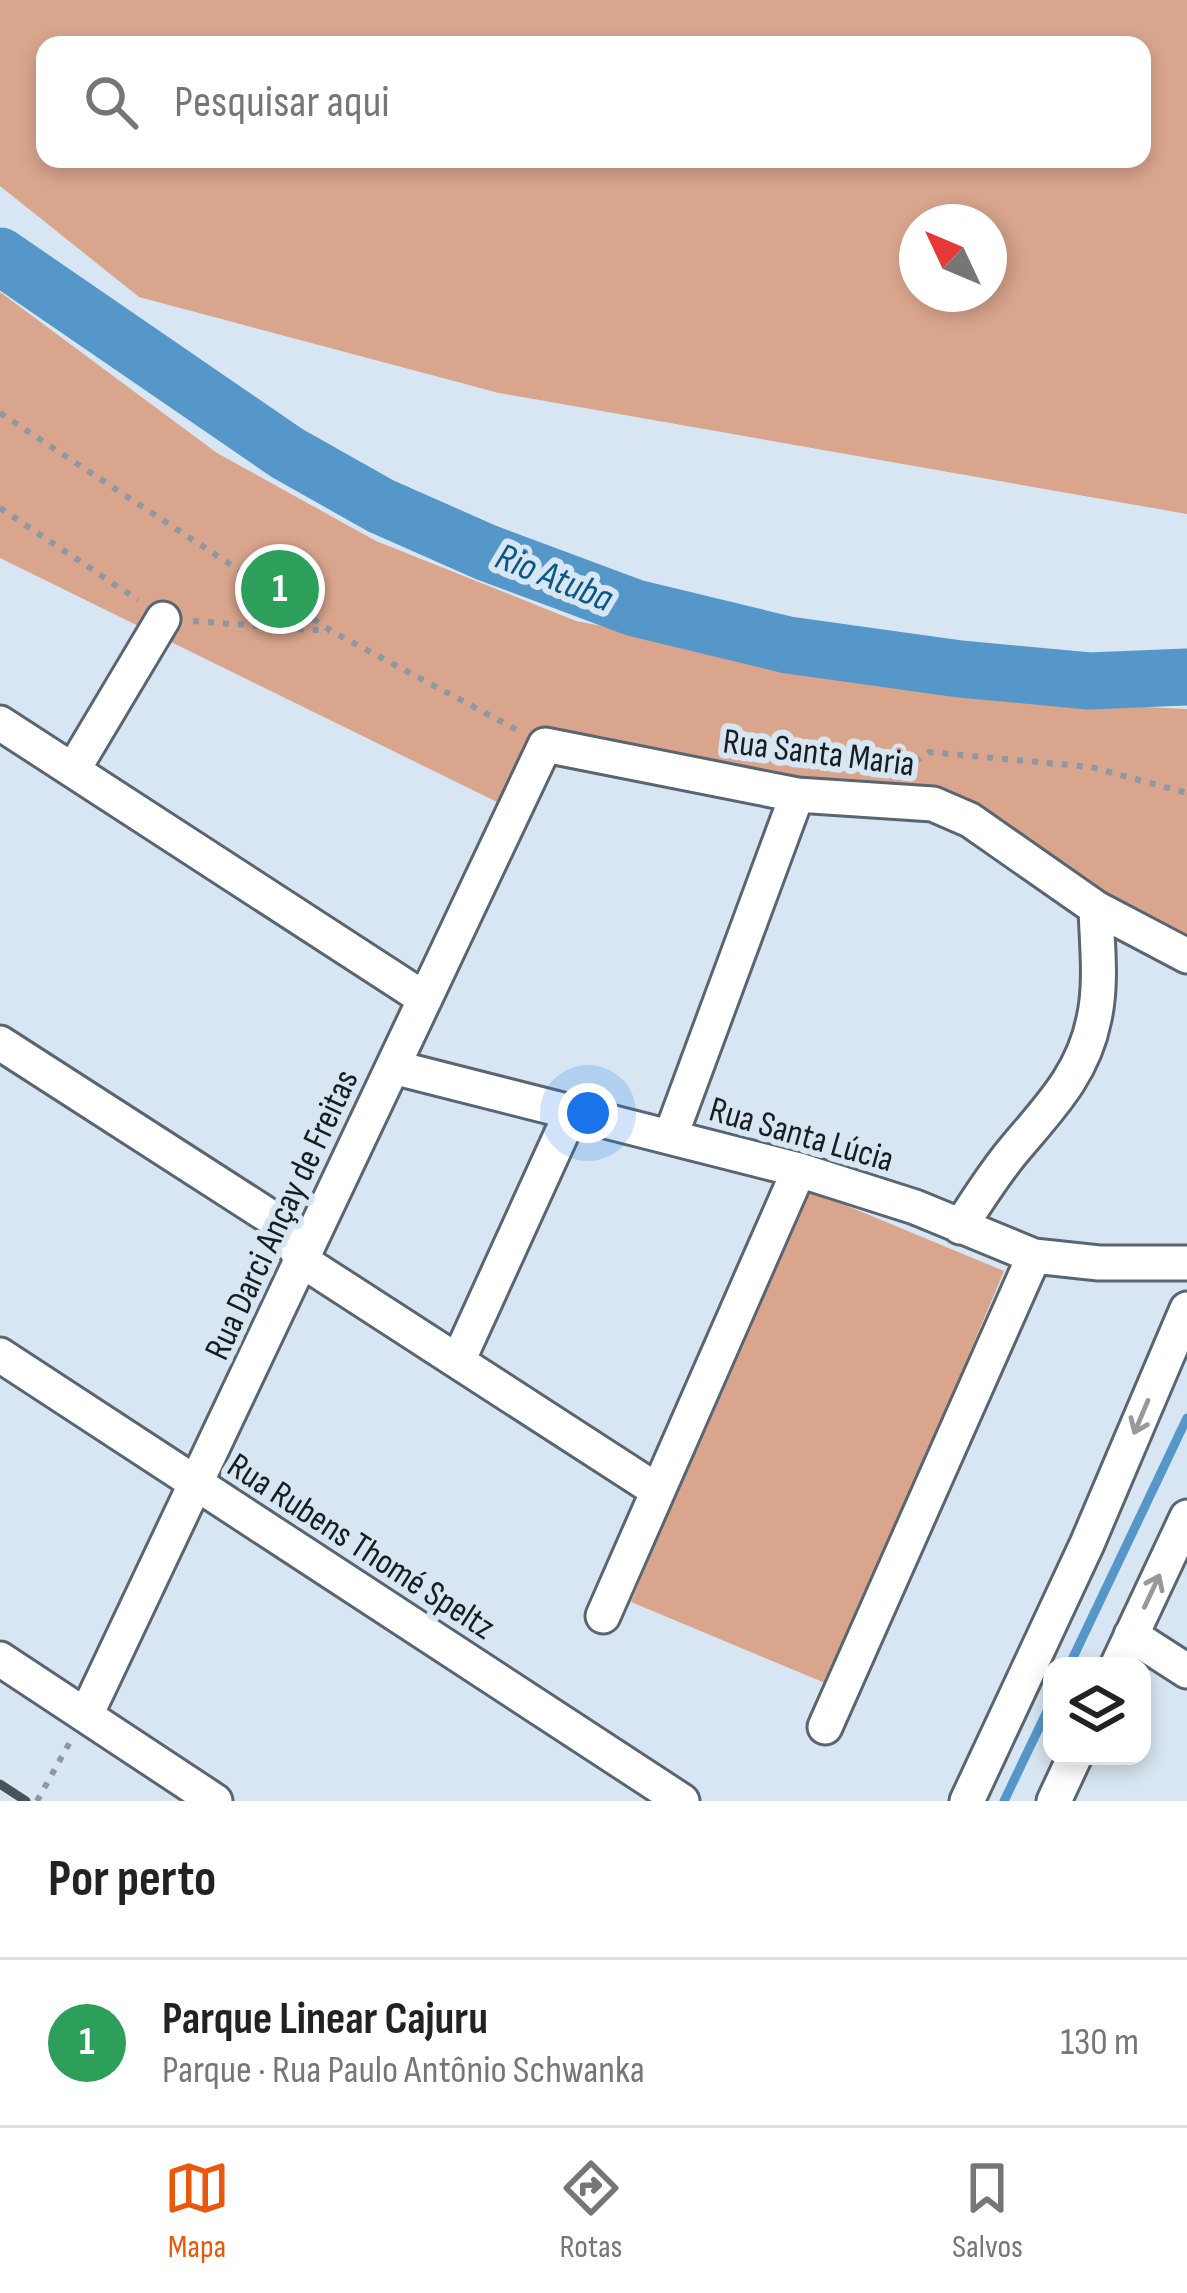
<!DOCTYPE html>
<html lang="pt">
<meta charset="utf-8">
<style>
:root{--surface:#fff;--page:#f6f6f6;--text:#222;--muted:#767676;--line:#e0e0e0;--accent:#ea580c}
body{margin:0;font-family:"Sofia Sans Condensed",sans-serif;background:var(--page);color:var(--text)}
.controls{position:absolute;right:36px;bottom:36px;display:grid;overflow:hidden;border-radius:24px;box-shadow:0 6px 18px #0003}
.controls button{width:108px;height:108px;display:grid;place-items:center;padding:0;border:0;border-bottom:3px solid var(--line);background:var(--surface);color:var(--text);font:60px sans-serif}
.compass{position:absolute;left:899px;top:204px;width:108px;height:108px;border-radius:50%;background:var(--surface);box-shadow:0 6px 18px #0003;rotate:314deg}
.you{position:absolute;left:588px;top:1113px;width:42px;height:42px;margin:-30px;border:9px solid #fff;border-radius:50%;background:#1a73e8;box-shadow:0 0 0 18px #1a73e833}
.badge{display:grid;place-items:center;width:78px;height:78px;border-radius:50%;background:var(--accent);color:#fff;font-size:39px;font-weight:700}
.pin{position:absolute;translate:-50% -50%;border:6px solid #fff;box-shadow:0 3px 12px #0006}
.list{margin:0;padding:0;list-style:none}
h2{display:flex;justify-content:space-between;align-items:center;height:156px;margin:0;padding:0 48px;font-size:51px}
h2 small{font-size:39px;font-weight:400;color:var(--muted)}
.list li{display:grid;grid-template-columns:78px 1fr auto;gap:36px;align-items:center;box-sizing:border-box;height:168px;padding:0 48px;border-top:3px solid var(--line)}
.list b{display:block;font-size:45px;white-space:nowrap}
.list p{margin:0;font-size:39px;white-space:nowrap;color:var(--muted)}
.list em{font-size:39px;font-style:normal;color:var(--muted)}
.icon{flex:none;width:66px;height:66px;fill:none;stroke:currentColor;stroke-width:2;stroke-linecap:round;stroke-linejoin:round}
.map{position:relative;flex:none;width:1187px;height:1801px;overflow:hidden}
.search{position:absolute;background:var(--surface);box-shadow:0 6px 18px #0003;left:36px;right:36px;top:36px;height:132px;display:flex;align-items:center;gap:30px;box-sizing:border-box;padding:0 42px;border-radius:24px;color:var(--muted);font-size:45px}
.sheet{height:324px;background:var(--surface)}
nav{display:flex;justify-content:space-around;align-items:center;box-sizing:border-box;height:168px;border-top:3px solid var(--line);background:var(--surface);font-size:33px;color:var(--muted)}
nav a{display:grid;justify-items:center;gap:6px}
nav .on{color:var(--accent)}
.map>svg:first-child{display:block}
</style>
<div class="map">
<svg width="1187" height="1801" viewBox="0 0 1187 1801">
<rect width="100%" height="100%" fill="#d7e6f2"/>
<path fill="#d9a58d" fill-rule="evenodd" d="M0,0H1187V514L499,393L139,297L0,186ZM45,45H1142V159H45ZM917,222H989V294H917Z
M0,292L217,453L376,541L576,621L982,699L1187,709V935L1080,878L973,802L946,793L894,784L802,779L540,727L497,802L0,558Z
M804,1188L1004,1271L830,1685L631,1602Z"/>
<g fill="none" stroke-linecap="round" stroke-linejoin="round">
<path stroke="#5697ca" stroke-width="9" d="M1069,1666L1187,1418
M1004,1801L1052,1701"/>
<path stroke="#5697ca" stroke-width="57" d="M0,256L287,453L381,506L485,552L635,608L788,645L960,669L1089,681L1187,677"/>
<defs>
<path id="street" d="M0,723L425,999
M73,770L163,619
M0,1043L275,1220L290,1237L301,1260L658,1491
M393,1067L799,1170L915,1207L1034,1256L1099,1263H1187
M671,1135L797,795
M960,1227C977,1201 993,1175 1013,1151C1048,1109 1083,1075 1094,1019C1102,983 1097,944 1096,908
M0,1355L682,1801
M458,1361L572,1111
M603,1616L799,1170
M1131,1635L1187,1671
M0,1659L215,1801
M1117,1666L1187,1517
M86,1715L545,745L797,795L933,804L970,820L1096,908L1187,956
M825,1727L1034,1256
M967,1801L1087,1544L1187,1309
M1054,1801L1075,1756"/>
</defs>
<use href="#street" stroke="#596570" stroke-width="39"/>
<path stroke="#8d98a2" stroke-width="6" stroke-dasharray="6 9" stroke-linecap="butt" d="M0,413L333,632L521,732
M0,508L138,600
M193,621L329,631
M903,770L929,752L1091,767L1187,793
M37,1801L70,1742"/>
<use href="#street" stroke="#fff" stroke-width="33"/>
<path stroke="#4a5259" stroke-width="9" d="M0,1784L26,1801"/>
</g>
<defs><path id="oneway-shaft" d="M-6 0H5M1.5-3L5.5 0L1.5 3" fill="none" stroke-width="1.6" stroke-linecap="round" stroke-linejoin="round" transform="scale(3)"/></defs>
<g stroke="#97999c">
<use href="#oneway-shaft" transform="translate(1141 1417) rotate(113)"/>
<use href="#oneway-shaft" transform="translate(1152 1591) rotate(-65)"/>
</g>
<g text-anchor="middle" stroke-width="12" stroke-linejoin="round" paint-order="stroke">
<g font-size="36" fill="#181d22" stroke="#d7e6f2">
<text transform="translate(819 751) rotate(7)" y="13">Rua Santa Maria</text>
<text transform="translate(802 1133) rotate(16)" y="13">Rua Santa Lúcia</text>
<text transform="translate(280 1214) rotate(-65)" y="13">Rua Darci Ançay de Freitas</text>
<text transform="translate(362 1545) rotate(33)" y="13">Rua Rubens Thomé Speltz</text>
</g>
<g font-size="39" font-style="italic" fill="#0a5889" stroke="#d7e6f2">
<text transform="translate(555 576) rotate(22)" y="14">Rio Atuba</text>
</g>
</g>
</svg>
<div class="controls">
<button><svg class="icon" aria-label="layers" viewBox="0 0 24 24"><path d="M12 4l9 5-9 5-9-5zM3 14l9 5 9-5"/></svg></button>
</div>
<svg class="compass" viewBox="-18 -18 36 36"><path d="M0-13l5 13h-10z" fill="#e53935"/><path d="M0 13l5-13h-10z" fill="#767676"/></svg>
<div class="you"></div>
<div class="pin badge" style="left:280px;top:589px;background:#2e9e5b">1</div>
<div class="search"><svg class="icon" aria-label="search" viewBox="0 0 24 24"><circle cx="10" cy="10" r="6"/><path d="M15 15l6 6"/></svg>Pesquisar aqui</div>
</div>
<section class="sheet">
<h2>Por perto<small></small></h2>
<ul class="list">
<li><span class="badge" style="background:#2e9e5b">1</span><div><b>Parque Linear Cajuru</b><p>Parque · Rua Paulo Antônio Schwanka</p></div><em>130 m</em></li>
</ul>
</section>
<nav>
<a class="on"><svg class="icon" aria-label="map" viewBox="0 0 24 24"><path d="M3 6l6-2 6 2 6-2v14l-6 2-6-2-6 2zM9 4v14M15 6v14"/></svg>Mapa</a>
<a><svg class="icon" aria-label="directions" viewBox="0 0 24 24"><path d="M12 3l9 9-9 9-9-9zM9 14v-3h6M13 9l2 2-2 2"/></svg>Rotas</a>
<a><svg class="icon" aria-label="saved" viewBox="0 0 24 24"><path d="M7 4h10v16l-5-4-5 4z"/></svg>Salvos</a>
</nav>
